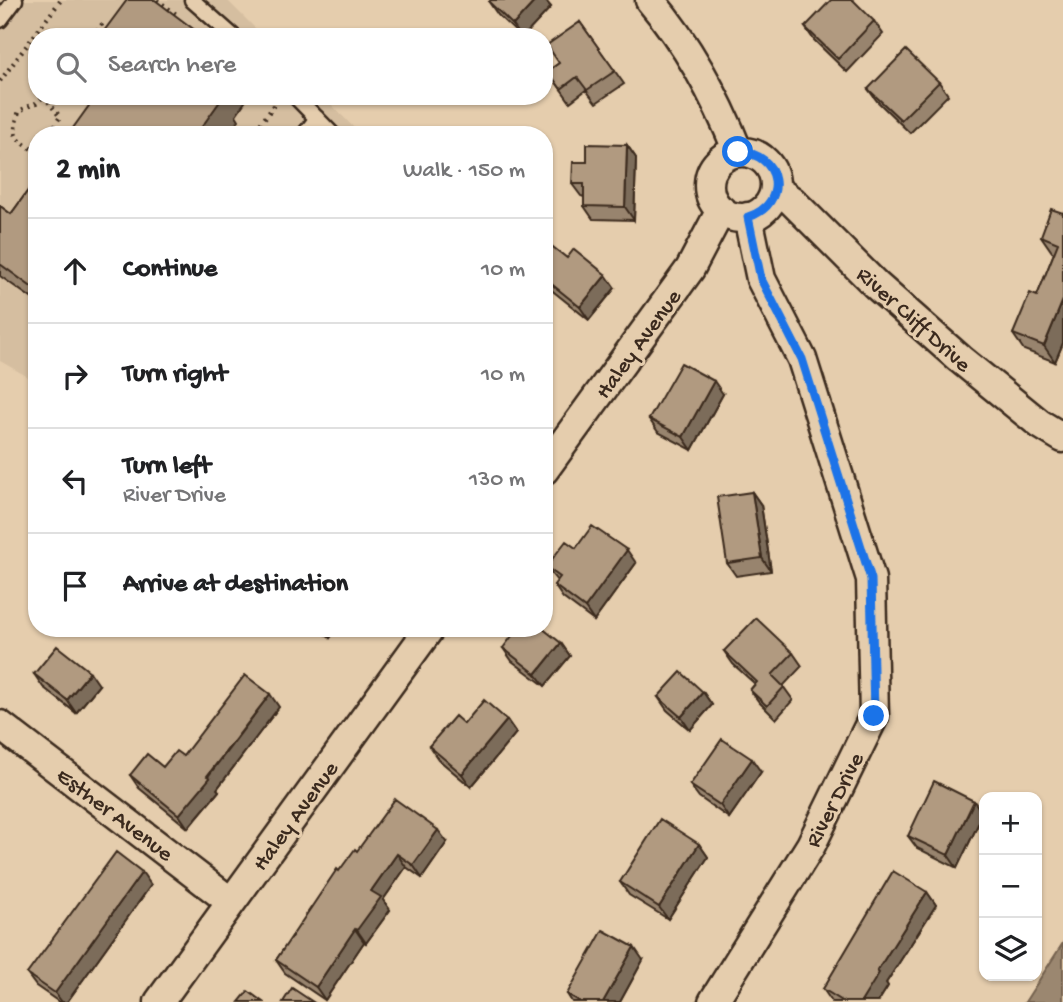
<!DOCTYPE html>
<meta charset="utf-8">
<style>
:root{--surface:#fff;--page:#f2f2f2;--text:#202124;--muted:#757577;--line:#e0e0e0}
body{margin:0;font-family:"Gochi Hand",sans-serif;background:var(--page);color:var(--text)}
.controls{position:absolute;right:21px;bottom:21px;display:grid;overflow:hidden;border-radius:14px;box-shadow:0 2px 5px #0004}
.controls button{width:63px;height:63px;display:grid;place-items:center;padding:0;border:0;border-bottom:2px solid var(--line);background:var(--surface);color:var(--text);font:35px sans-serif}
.stop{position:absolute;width:21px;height:21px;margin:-16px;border:5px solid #1a73e8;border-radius:50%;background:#fff}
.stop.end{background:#1a73e8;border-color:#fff;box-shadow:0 2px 7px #0008}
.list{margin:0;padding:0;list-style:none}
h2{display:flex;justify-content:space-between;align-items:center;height:91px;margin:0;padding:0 28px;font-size:30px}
h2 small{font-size:23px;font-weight:400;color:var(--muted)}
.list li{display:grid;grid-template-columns:46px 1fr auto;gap:21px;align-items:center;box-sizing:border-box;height:105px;padding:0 28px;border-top:2px solid var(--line)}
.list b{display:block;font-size:26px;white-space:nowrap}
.list p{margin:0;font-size:23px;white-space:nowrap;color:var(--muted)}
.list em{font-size:23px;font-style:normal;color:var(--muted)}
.icon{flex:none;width:38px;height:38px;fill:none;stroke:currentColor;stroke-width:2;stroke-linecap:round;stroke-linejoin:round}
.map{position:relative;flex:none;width:1063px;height:1002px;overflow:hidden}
.search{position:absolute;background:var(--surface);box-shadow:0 2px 5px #0004;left:28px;top:28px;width:525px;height:77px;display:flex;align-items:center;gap:18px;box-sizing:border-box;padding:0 24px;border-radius:28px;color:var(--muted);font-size:26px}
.panel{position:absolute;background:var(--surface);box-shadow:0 2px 5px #0004;left:28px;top:126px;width:525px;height:511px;border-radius:28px}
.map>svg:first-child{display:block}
</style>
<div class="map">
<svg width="1063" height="1002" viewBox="0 0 1063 1002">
<rect width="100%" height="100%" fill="#e5cdad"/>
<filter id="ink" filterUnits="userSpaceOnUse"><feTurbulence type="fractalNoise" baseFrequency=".0143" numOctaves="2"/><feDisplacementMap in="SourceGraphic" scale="14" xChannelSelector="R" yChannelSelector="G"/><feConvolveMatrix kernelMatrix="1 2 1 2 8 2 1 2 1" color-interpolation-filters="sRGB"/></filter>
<g filter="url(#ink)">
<path fill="#d5bea0" d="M0,0H227L264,37H37V96H323L361,135H37V382L0,361Z"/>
<path fill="#9b876f" stroke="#75624f" stroke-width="2" d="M1063,943V1002H1025Z"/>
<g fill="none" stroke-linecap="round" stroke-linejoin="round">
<defs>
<path id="lane" d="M192,0L234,37
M0,20L15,0
M295,96L333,135
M304,135L317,118"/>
<path id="street" d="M650,0C689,46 716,96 738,152
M709 185a33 33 0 1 1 66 0a33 33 0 1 1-66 0Z
M775,189L791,200L876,285L960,359L1040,424L1063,438
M544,470L690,269L721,210
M0,725L231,902
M159,1002L430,628
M713,1002L811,845L874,716L871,579L802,359L761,279L748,217"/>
</defs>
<use href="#lane" stroke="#3b2a1e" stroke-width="19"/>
<use href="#street" stroke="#3b2a1e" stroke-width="33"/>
<path stroke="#3b2a1e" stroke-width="4.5" stroke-dasharray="2 5" stroke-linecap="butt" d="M157,0L176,14
M93,37L103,23
M0,81L61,0
M44,96L60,117L48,135
M252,135L276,103
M37,153C14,136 11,139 19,111L36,103L44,96"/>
<use href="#lane" stroke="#e5cdad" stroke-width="14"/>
<use href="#street" stroke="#e5cdad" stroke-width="28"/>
</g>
<path fill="#98846e" stroke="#3b2a1e" stroke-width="2" d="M491,0H545L551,7L523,37H521L498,15L489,2Z
M874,21L883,34L847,72L814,40L805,27Z
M580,22L624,84L596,103L586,90L570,102L548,71L559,63Z
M939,82L948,95L910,133L877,101L868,89Z
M627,145L636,158L634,220L593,219L584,206V197L581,196L572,184L587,162Z
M37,178V302L0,276V206L11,214Z
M1063,213V343L1055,362L1024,350L1013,334L1037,296L1054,253L1052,252L1041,236Z
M544,250L567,258L615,288L589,320L544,284Z
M723,394L692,450L658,432L649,419Z
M752,492L761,505L771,571L736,576L727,563Z
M576,548L636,563L594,621L563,598L554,585L557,581L546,567Z
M317,628H337L330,638Z
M561,643L570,656L545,686L512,661L503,648Z
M724,651L793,653L802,666L783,686L793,700L776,719L759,702L750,690L755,684L733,664Z
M34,674L99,685L76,713L43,687Z
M703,692L712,705L690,730L667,710L658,697Z
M279,707L217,789L219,791L188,828L139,788L130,775L163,767Z
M507,720L516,733L471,787L438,759L429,746L464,724Z
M761,772L729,818L699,797L690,785Z
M983,814L957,868L917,848L908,836Z
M447,842L422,878L406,867L383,900L390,910L366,943L364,942L325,1000L285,973L276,960L339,871L357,851Z
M699,844L708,857L668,919L629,895L620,882Z
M151,885L67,1002H59L36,986L27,974Z
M927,892L936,905L886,983L888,986L878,1002H832L823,989Z
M643,960L620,1002H572L567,994Z"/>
<path fill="#7c6c5a" stroke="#3b2a1e" stroke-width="2" d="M536,0H545L551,7L523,37H521L513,25Z
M221,96H249L236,115L239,120L228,135H196Z
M627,145L636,158L634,220L625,207Z
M606,275L615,288L589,320L580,307Z
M1063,300V343L1055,362L1044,346Z
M714,381L723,394L692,450L683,437Z
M752,492L761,505L771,571L762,558Z
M627,550L636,563L594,621L585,608Z
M323,628H337L330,638Z
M561,643L570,656L545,686L536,674Z
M90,672L99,685L76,713L67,700Z
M703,692L712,705L690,730L681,717Z
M270,694L279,707L217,789L219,791L188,828L179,815Z
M507,720L516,733L471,787L462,774Z
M752,759L761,772L729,818L720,805Z
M974,801L983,814L957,868L948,855Z
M438,830L447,842L422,878L413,865Z
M699,844L708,857L668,919L659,907Z
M397,854L406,867L383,900L390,910L366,943L357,930L371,891Z
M142,872L151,885L67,1002H62L55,993Z
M927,892L936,905L886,983L888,986L878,1002H861L877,971Z
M355,929L364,942L325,1000L316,987Z
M634,947L643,960L620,1002H603Z"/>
<path fill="#b19a80" stroke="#3b2a1e" stroke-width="2" d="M127,0H155L204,37H112L104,31Z
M491,0H536L513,25L489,2Z
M831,0H853L874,21L838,59L805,27Z
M580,22L615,71L587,90L577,77L561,89L548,71L559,63L547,45Z
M906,50L939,82L901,120L868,89Z
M96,96H222L223,97L196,135H68Z
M587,144L627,145L625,207L584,206V184H572L573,162H587Z
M37,178V291L0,264V206L11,214Z
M1051,209L1063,213V300L1044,346L1013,334L1030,293L1037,296L1058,243L1041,236Z
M549,244L567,258L574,249L606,275L580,307L544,278V250Z
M681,363L714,381L683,437L649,419Z
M752,492L762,558L727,563L717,497Z
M592,526L627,550L585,608L554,585L560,577L546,567L566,541L576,548Z
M756,618L793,653L772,675L784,687L767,706L750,690L757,682L724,651Z
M518,628H542L561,643L536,674L503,648Z
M57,646L90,672L67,700L34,674Z
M681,672L703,692L681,717L658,697Z
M245,675L270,694L207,776L210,778L179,815L130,775L147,754L163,767L176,751L183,756Z
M484,700L507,720L462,774L429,746L455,716L464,724Z
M722,739L752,759L720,805L690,785Z
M934,781L974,801L948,855L908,836Z
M395,799L438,830L413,865L397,854L371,891L381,897L357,930L355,929L316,987L276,960L337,869L339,871L355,849L357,851Z
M660,819L699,844L659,907L620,882Z
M116,852L142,872L55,993L27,974Z
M893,871L927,892L877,971L879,973L861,1002H844L823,989Z
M603,930L634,947L603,1002H581L567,994Z
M292,988L313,1002H283Z
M248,991L263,1002H239Z"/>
</g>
<g fill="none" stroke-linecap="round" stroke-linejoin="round" filter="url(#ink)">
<path stroke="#1a73e8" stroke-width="9" d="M738,152C781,152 790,204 748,217L761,279L802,359L871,579L874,716"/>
</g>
<g text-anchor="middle" stroke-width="6" stroke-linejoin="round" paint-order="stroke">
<g font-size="23" fill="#3b2a1e" stroke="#e5cdad">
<text transform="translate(915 318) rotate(42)" y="8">River Cliff Drive</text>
<text transform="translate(637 343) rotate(-54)" y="8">Haley Avenue</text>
<text transform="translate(833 799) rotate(-63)" y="8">River Drive</text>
<text transform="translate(116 813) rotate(37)" y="8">Esther Avenue</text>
<text transform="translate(294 815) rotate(-54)" y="8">Haley Avenue</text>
</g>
</g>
</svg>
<div class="controls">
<button>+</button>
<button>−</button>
<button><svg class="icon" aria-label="layers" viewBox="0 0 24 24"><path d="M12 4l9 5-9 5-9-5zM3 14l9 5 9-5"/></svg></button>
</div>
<div class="stop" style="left:738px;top:152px"></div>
<div class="stop end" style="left:874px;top:716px"></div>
<div class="search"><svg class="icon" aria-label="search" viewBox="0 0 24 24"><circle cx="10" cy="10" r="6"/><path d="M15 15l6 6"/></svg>Search here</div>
<section class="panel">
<h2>2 min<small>Walk · 150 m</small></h2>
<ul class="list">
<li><svg class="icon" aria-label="ahead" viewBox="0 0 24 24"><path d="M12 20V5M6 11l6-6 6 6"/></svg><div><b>Continue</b></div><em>10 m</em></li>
<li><svg class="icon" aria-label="right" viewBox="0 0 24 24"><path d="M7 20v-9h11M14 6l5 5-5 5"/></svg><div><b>Turn right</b></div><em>10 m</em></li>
<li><svg class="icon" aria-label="left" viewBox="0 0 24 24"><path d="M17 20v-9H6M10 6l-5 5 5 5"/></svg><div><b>Turn left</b><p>River Drive</p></div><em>130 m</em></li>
<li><svg class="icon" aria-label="arrive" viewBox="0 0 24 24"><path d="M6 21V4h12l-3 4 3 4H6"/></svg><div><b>Arrive at destination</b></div></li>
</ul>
</section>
</div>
